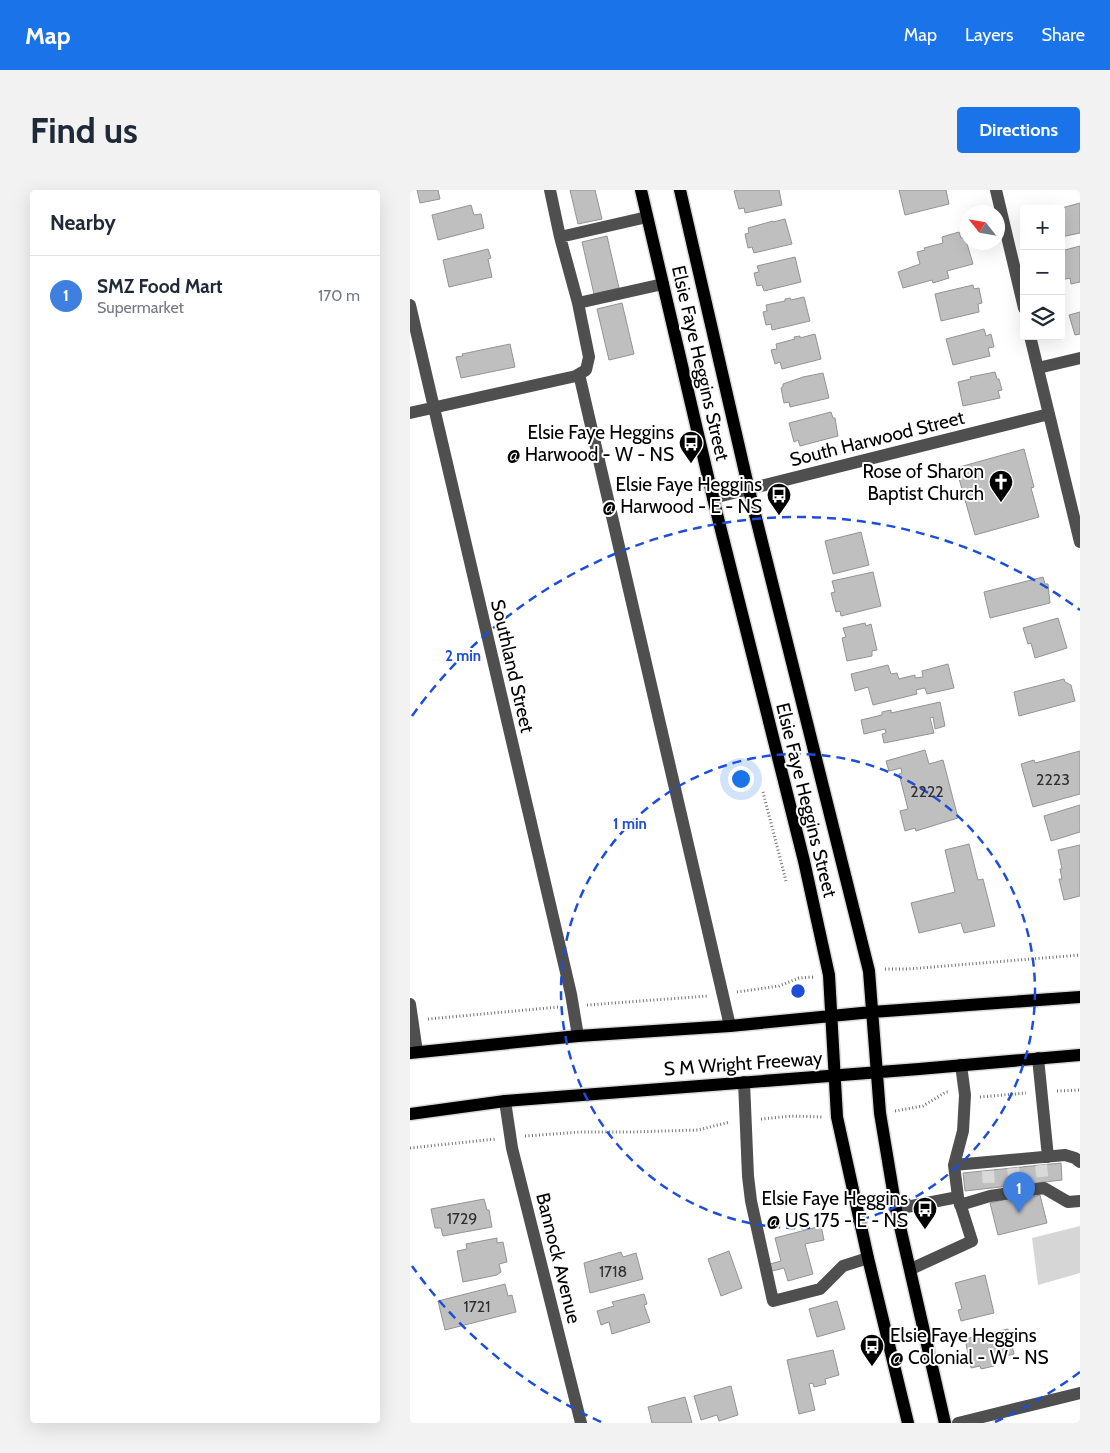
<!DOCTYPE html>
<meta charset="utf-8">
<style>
:root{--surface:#fff;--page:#f2f2f3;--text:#1f2937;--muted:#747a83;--line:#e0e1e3;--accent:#1a73e8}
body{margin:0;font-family:Cabin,sans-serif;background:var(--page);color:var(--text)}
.controls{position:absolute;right:15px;top:15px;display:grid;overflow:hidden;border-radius:5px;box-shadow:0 5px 20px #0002}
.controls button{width:45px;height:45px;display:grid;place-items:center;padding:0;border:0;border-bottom:1px solid var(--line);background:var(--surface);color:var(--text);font:25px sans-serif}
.compass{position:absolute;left:550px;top:15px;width:45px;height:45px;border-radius:50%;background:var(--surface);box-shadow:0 5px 20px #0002;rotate:301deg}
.you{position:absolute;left:330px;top:588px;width:18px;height:18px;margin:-12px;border:4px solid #fff;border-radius:50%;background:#1a73e8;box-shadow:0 0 0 8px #1a73e833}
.badge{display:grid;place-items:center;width:32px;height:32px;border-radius:50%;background:var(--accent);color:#fff;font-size:16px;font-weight:700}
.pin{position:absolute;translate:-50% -41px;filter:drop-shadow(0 1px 2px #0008)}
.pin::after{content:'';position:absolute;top:26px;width:18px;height:15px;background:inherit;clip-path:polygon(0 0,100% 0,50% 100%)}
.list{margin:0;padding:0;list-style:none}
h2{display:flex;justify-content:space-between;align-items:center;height:65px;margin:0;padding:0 20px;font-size:21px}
h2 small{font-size:16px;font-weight:400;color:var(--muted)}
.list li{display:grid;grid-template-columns:32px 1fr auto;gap:15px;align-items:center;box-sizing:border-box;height:80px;padding:0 20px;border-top:1px solid var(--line)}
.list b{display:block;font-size:19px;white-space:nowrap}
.list p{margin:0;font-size:16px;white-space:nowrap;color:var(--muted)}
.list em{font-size:16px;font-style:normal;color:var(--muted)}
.icon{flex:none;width:28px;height:28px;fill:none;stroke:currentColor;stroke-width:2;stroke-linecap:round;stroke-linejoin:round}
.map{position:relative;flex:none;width:670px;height:1233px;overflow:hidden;border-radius:5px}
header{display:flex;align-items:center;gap:30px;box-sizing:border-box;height:70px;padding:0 25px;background:var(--accent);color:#fff}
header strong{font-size:24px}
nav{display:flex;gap:28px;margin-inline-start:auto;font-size:18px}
.intro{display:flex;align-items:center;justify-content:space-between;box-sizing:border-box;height:120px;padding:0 30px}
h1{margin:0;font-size:35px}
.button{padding:12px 22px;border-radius:5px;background:var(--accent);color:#fff;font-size:18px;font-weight:700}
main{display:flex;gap:30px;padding:0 30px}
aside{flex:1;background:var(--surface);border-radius:5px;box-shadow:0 5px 20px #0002}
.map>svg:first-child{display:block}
</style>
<header>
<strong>Map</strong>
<nav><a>Map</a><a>Layers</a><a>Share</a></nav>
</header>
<div class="intro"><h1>Find us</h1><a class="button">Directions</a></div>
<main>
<aside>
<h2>Nearby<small></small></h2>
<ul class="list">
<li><span class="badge" style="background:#3f7fe0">1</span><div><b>SMZ Food Mart</b><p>Supermarket</p></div><em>170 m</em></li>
</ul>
</aside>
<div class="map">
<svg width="670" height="1233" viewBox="0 0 670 1233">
<rect width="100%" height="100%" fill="#fff"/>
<path fill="#d6d6d6" d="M670,1036V1083L628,1095L622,1048Z"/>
<path fill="#bfbfbf" stroke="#939393" d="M7,0H28L30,9L10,13Z
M160,0H185L192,29L168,34Z
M328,0H369L372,15L335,23L334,18L329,19L324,1Z
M489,0H536L539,14L495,25Z
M670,13V43L651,47V19H648Z
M61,15L64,25L71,24L74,38L28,50L22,25Z
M375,29L382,54L344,63L342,57L338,58L335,44L339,43L338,38L363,31V32Z
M549,42L551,48L555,47L563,74L537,81L539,88L523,93L522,90L493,98L488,82L510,74L507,62L515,60L514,58L533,53L532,47Z
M197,46L209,98L184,104L172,52Z
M670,56V92L661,94L660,88L651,90V61Z
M78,59L81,68L78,69L82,87L39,97L33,70Z
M385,67L391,92L354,101L352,95L347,96L344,83L349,82L347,76Z
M563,95L564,99L569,98L572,113L568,114L569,122L531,131L525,104Z
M394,107L400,131L362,140L361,134L356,135L353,122L357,121L356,115L375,111V109L380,108L381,110Z
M212,113L224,164L199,170L187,119Z
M670,122V144L665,145L659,125Z
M574,139L576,146L581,144L584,157L578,158L580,166L543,175L536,149Z
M405,144L411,169L372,179L370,172L365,174L361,160L367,159L366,154L385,149L384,147L390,146V148Z
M100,154L105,177L51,188L46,167L53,166L52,164Z
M585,182L587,189H589L592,200L588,201L590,208L553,216L548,192L561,189L560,187Z
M413,183L419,208L380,217L379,212L374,213L371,198L373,197V194L393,187Z
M421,222L423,228H425L428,246L390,256L388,250L384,252L379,233Z
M614,259L624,297L621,298L629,327L565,345L546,278Z
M451,342L459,375L423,384L415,351Z
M463,382L471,416L431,426L430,421L426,422L421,403L425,402L422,391Z
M633,387L635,394H638L640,413L580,428L574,402Z
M648,428L657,458L625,468L621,453L618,454L613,438Z
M455,433L456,436L461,434L467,460L462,461V466L437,471L432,448L436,447L433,438Z
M538,474L544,498L517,504L515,498L506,500L507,504L463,515L458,497L445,501L441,484L478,475L481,484L487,483L489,489L505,485V488L513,487L512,481Z
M654,489L655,492L661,495L665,511L609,526L604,502Z
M530,512L535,536L525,539L523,527L520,528L524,543L474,553L472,544L476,543L475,539L454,544L451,530L472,525V522L481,520V523Z
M515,560L519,574L533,570L548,628L506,641L505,638L495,641L490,621L498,619L489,584L492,583L491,578L479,581L476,571Z
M670,561V604L623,617L611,574L624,570L625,573Z
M670,615V642L641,651L634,626Z
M559,654L568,690L573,689L585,736L554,743L551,733L509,743L501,713L545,702L535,660Z
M670,655V706L654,710L649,689H652L650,679H652L648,660Z
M651,973L652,990L555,1001L553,983Z
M630,1005L637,1033L588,1045L580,1013L602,1008L603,1012Z
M74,1009L77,1020H79L82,1037L33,1046L31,1038H25L21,1019Z
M411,1036L414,1050L395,1054L403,1084L378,1091L374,1078L362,1081L360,1074L371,1071L365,1048Z
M87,1048V1053L93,1052L97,1072L89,1074L91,1082L87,1085L53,1092L47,1061L57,1059L56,1054Z
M319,1061L332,1098L311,1106L298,1069Z
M211,1062L213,1067L226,1063L233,1089L180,1103L174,1073Z
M575,1085L584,1123L551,1131L548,1120L552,1119L545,1093Z
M95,1094L98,1106L102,1105L106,1122L35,1140L28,1111Z
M234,1104L237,1114L234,1115L240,1132L202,1144L199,1132L191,1135L187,1121L204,1116L202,1112Z
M427,1111L435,1139L407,1147L399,1119Z
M598,1139L604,1164L582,1169L584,1176L571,1179L570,1176L561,1178L555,1149Z
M423,1160L429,1185L415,1189L416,1194L404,1197L403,1193L399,1194L405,1220L389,1224L377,1170Z
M321,1196L328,1225L309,1231L307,1225L291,1230L284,1206Z
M275,1207L282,1233H242L238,1217Z"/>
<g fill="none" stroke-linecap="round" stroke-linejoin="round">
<path stroke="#d9d9d9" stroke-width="12" stroke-dasharray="12 6" stroke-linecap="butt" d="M631,975L633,992
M603,978L605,995
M578,981L579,998"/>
<defs>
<path id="major" d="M231,0L303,308L394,671L419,785L427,927L458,1068L498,1233
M270,0L339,300L459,781L470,923L486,1019L535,1233
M0,863L168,846L320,836L462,822L670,807
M0,924L95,911L509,879L670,865"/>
</defs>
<use href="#major" stroke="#dbdbdb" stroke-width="15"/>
<path stroke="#717171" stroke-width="3" stroke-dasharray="1 2.5" stroke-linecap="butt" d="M353,602L376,691
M475,779H498L670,765
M327,802L369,796L389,788L404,787
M177,815L298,806
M18,829L149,817
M647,901L670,900
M570,907L616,903
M485,921L513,916L536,902H540
M351,929L382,926L412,927
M115,946L170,942H222L288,940L320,932
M0,958L86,949"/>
<path stroke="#4f4f4f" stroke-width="12" d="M140,0L150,47
M586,0L614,118
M237,27L150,47L168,113L253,94
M0,115L161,804L168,846
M620,146L670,352
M628,178L670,168
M169,184L320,836
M0,223L166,186L176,180L179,167L168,113
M303,308L639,224
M0,814L7,862
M628,868L638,967
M551,875L555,905L553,941L544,975L655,965L665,968L670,972
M334,892L338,986L341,1011L363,1111L410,1099L433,1076L458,1068
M95,911L102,958L171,1233
M550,1015L580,1006L634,998L658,1012L670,1011
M486,1019L548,1007
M501,1079L562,1051L548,1007L544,975
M548,1233L670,1203"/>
<use href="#major" stroke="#000" stroke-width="12"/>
</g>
<g fill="none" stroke="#1d4ed8" stroke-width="2.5" stroke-dasharray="9 6">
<circle cx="388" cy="801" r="237"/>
<path d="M670 1182A474 474 0 0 1 585 1232M191 1232A474 474 0 0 1 2 1076M2 526A474 474 0 0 1 670 420"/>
</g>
<defs>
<symbol id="bus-pin" viewBox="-11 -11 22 30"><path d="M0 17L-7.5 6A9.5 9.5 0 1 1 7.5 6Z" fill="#000" stroke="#fff"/><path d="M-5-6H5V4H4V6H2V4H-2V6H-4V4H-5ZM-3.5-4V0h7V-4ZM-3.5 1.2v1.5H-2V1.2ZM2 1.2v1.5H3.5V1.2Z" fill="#fff"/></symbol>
<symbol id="church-pin" viewBox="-11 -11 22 30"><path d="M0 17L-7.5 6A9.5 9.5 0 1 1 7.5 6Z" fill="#000" stroke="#fff"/><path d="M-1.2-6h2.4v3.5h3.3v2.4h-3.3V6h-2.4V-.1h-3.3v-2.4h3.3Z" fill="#fff"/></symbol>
</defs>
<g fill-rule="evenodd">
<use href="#bus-pin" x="267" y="239" width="28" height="38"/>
<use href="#church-pin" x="577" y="278" width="28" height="38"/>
<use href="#bus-pin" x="355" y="291" width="28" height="38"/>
<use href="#bus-pin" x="501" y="1005" width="28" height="38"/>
<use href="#bus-pin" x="448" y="1142" width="28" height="38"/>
</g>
<g text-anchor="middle" stroke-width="4" stroke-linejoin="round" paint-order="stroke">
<g font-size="16" fill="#303030">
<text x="643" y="595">2223</text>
<text x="517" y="607">2222</text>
<text x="52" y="1034">1729</text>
<text x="203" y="1087">1718</text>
<text x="67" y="1122">1721</text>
</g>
<g font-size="19" fill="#000" stroke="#fff">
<text transform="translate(291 173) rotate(77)" y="7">Elsie Faye Heggins Street</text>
<text transform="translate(467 248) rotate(-14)" y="7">South Harwood Street</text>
<text transform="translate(103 476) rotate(77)" y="7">Southland Street</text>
<text transform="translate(397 610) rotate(76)" y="7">Elsie Faye Heggins Street</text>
<text transform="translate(333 873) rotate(-4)" y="7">S M Wright Freeway</text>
<text transform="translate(149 1068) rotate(76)" y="7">Bannock Avenue</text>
</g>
<g font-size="19" fill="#000" stroke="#fff" text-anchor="end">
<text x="264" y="249">Elsie Faye Heggins<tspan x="264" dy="22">@ Harwood - W - NS</tspan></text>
<text x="574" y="288">Rose of Sharon<tspan x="574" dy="22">Baptist Church</tspan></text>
<text x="352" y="301">Elsie Faye Heggins<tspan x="352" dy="22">@ Harwood - E - NS</tspan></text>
<text x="498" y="1015">Elsie Faye Heggins<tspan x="498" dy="22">@ US 175 - E - NS</tspan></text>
<text x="480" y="1152" text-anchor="start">Elsie Faye Heggins<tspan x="480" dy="22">@ Colonial - W - NS</tspan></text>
</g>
</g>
<circle cx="388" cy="801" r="8" fill="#1d4ed8" stroke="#fff" stroke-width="2.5"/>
<g font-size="15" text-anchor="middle" font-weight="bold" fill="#1d4ed8" stroke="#fff" stroke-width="4" stroke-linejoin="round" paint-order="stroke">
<text x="53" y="471">2 min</text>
<text x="220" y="639">1 min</text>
</g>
</svg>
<div class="controls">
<button>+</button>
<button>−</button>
<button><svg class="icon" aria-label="layers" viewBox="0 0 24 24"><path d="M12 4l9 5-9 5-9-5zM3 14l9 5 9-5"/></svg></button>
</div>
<svg class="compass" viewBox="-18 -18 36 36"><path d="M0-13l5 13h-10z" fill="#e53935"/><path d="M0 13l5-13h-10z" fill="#747a83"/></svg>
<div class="you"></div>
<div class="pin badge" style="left:609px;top:1023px;background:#3f7fe0">1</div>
</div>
</main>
